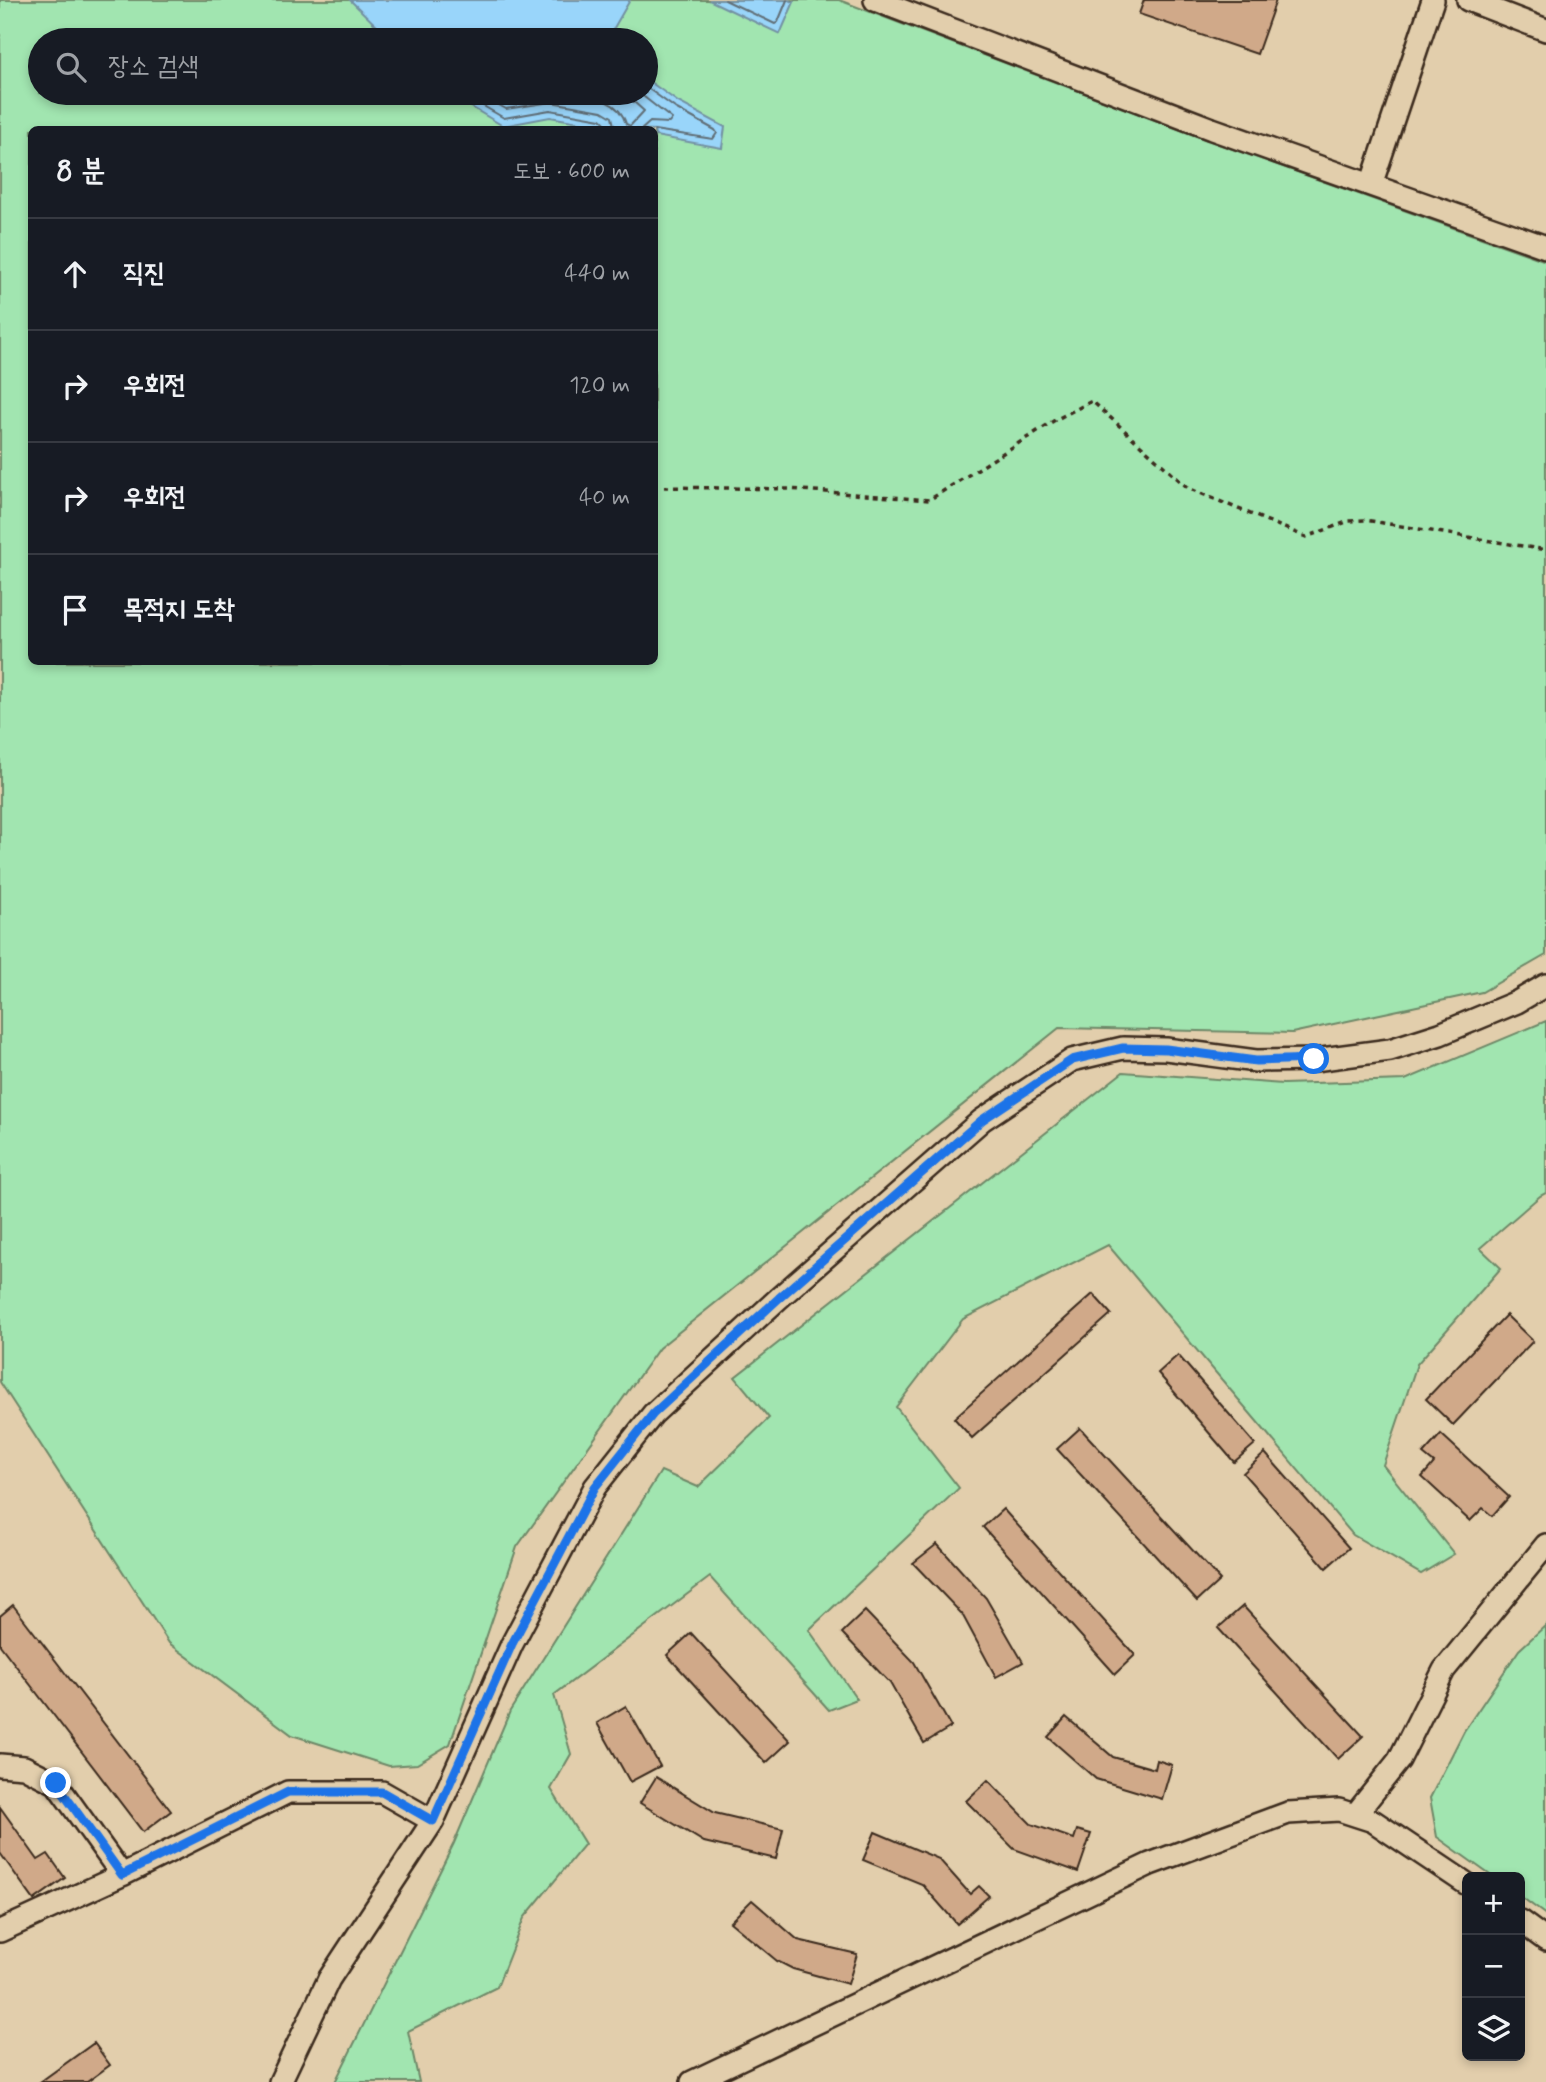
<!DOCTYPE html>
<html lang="ko">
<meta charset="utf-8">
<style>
:root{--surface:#171b24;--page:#242831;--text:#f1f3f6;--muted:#9ea1a6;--line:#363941}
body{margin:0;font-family:Mynerve,"Poor Story",sans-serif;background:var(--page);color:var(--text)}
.controls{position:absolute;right:21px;bottom:21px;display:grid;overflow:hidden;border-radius:10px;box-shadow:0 4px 10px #0003}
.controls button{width:63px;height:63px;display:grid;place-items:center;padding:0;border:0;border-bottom:2px solid var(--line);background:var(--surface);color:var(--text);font:35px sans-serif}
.stop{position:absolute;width:21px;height:21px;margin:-16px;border:5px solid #1a73e8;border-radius:50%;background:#fff}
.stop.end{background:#1a73e8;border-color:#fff;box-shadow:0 2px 7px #0008}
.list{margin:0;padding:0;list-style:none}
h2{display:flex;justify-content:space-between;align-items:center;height:91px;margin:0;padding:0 28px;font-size:30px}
h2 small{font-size:23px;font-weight:400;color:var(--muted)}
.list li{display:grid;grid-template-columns:46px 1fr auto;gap:21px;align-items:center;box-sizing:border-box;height:112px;padding:0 28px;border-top:2px solid var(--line)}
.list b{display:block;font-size:26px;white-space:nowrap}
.list em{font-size:23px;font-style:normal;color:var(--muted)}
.icon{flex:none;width:38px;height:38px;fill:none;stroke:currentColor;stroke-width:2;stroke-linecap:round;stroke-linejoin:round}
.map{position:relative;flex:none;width:1546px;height:2082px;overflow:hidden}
.search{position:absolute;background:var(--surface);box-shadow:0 4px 10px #0003;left:28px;top:28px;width:630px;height:77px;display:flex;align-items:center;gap:18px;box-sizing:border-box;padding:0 24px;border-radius:38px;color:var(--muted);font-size:26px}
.panel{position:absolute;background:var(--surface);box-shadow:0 4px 10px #0003;left:28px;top:126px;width:630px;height:539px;border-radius:10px}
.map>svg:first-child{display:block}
</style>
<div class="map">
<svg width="1546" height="2082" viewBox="0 0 1546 2082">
<rect width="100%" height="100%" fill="#e2ceac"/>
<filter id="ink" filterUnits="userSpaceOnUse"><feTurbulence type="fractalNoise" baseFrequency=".0143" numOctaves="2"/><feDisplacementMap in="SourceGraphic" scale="14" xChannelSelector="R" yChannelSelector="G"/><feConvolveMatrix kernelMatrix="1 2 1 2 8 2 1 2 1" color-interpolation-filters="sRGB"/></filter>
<g filter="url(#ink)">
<path fill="#a1e5b0" stroke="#6e8867" stroke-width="2" fill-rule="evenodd" d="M0,0H839L1213,142L1546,261V955L1482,992L1292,1033L1059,1028L659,1348L517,1547L450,1744L417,1764L389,1766L292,1735L169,1643L0,1382ZM40,40H646V93H40ZM32,130H654V662H32Z
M1546,1021V1193L1540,1196L1480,1248L1501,1268L1417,1364L1383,1465L1454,1554L1421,1574L1353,1535L1108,1245L963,1319L896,1407L959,1488L809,1630L857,1699L829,1710L710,1577L554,1695L571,1754L551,1789L585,1844L524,1918L497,1987L408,2031L419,2082H335L454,1843L510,1711L661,1471L698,1487L769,1418L735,1377L1123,1072L1283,1084L1405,1080Z
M1546,1625V1915L1520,1896V1877H1493L1437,1837L1430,1798L1464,1731L1519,1650Z"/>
<path fill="#99d5fa" stroke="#7391a2" stroke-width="2" d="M350,0H630L607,40H391Z
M709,0H789L794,2L780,34Z
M646,79L678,102L725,127L722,148L655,136L654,130L618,129L550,117L503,126L448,93H646Z"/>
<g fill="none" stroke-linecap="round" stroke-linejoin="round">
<path stroke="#616e76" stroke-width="2" d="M725,0L775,24L778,22L787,0
M646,87L675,108L715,130L717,133L713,139L654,130
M461,93L504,118L550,110L601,119L605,123L607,130
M478,93L506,109L551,102L602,111L612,117L615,130
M562,93C587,97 618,96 626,124L630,126L644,111L624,93
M639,93L672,119L669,123L650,122L641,130"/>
</g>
<path fill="#d0a989" stroke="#3b2a1e" stroke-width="2" d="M1144,0H1276L1257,54L1139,14Z
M1093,1294L1111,1314L972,1438L954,1418Z
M1506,1315L1533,1341L1453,1425L1426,1399Z
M1178,1355L1255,1444L1234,1462L1158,1373Z
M1080,1428L1220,1580L1197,1601L1057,1449Z
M1441,1434L1509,1497L1492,1516L1483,1508L1470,1521L1422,1477L1434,1463L1423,1454Z
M1265,1453L1349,1548L1326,1568L1243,1473Z
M1003,1509L1135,1655L1115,1674L983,1527Z
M937,1544L986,1598L1023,1662L996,1677L962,1614L913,1563Z
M13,1605L171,1811L143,1832L0,1645V1616Z
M1243,1606L1363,1736L1338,1759L1218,1628Z
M865,1611L914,1662L951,1727L924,1743L890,1683L842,1633Z
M691,1633L790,1741L766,1763L667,1655Z
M626,1706L660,1766L630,1782L597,1723Z
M1066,1717L1113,1757L1155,1769L1157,1760L1172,1765L1162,1799L1096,1779L1048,1737Z
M656,1777L715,1813L783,1829L776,1859L704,1842L640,1803Z
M988,1780L1031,1824L1074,1839L1077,1830L1091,1834L1078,1872L1014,1849L966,1801Z
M0,1807L38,1860L48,1854L65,1878L34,1900L0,1853Z
M875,1832L939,1859L970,1894L979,1886L989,1896L957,1924L922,1884L863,1860Z
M752,1900L798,1940L857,1954L848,1984L793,1969L777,1961L730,1922Z
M94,2043L110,2065L87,2082H40Z"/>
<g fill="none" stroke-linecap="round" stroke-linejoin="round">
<defs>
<path id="minor" d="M875,0L1212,129L1546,247
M1468,0L1546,30
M1371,185L1433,0
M0,1765L24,1767L56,1783L122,1875
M1355,1815L1399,1760L1444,1670L1546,1545
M1520,1921L1546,1940
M0,1931L122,1875L288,1792H382L433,1821L512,1644L595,1487L653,1414L779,1298L982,1120L1072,1060L1123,1048L1166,1049L1256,1061L1314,1060L1390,1050L1440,1034L1517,1002L1546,985
M280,2082L329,1979L433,1821
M692,2082L1150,1864L1288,1813L1339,1810L1373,1821L1467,1884"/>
</defs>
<use href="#minor" stroke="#3b2a1e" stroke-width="26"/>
<path stroke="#3b2a1e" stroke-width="3.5" stroke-dasharray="5 5" stroke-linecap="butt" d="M664,487L789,489L929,500L1055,420L1092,401L1188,488L1306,537L1349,521L1365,520L1546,550"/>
<use href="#minor" stroke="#e2ceac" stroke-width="21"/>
</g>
</g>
<g fill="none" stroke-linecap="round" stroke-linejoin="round" filter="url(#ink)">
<path stroke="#1a73e8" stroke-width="9" d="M56,1783L122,1875L288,1792H382L433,1821L512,1644L595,1487L653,1414L779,1298L982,1120L1072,1060L1123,1048L1166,1049L1256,1061L1314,1059"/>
</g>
</svg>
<div class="controls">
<button>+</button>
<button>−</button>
<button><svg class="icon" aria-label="layers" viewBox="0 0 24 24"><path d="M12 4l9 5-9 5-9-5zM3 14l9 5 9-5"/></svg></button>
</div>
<div class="stop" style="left:1314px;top:1059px"></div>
<div class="stop end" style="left:56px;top:1783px"></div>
<div class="search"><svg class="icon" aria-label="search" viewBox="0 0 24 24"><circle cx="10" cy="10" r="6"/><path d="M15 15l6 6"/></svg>장소 검색</div>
<section class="panel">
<h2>8 분<small>도보 · 600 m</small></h2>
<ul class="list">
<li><svg class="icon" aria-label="ahead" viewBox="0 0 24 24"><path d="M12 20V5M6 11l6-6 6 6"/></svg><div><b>직진</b></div><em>440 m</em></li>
<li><svg class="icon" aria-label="right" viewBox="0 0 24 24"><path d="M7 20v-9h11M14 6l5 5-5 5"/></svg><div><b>우회전</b></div><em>120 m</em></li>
<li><svg class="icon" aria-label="right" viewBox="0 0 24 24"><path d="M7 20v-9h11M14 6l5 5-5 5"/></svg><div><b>우회전</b></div><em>40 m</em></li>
<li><svg class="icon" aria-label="arrive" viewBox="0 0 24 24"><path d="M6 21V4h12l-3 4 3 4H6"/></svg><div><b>목적지 도착</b></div></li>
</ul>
</section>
</div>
